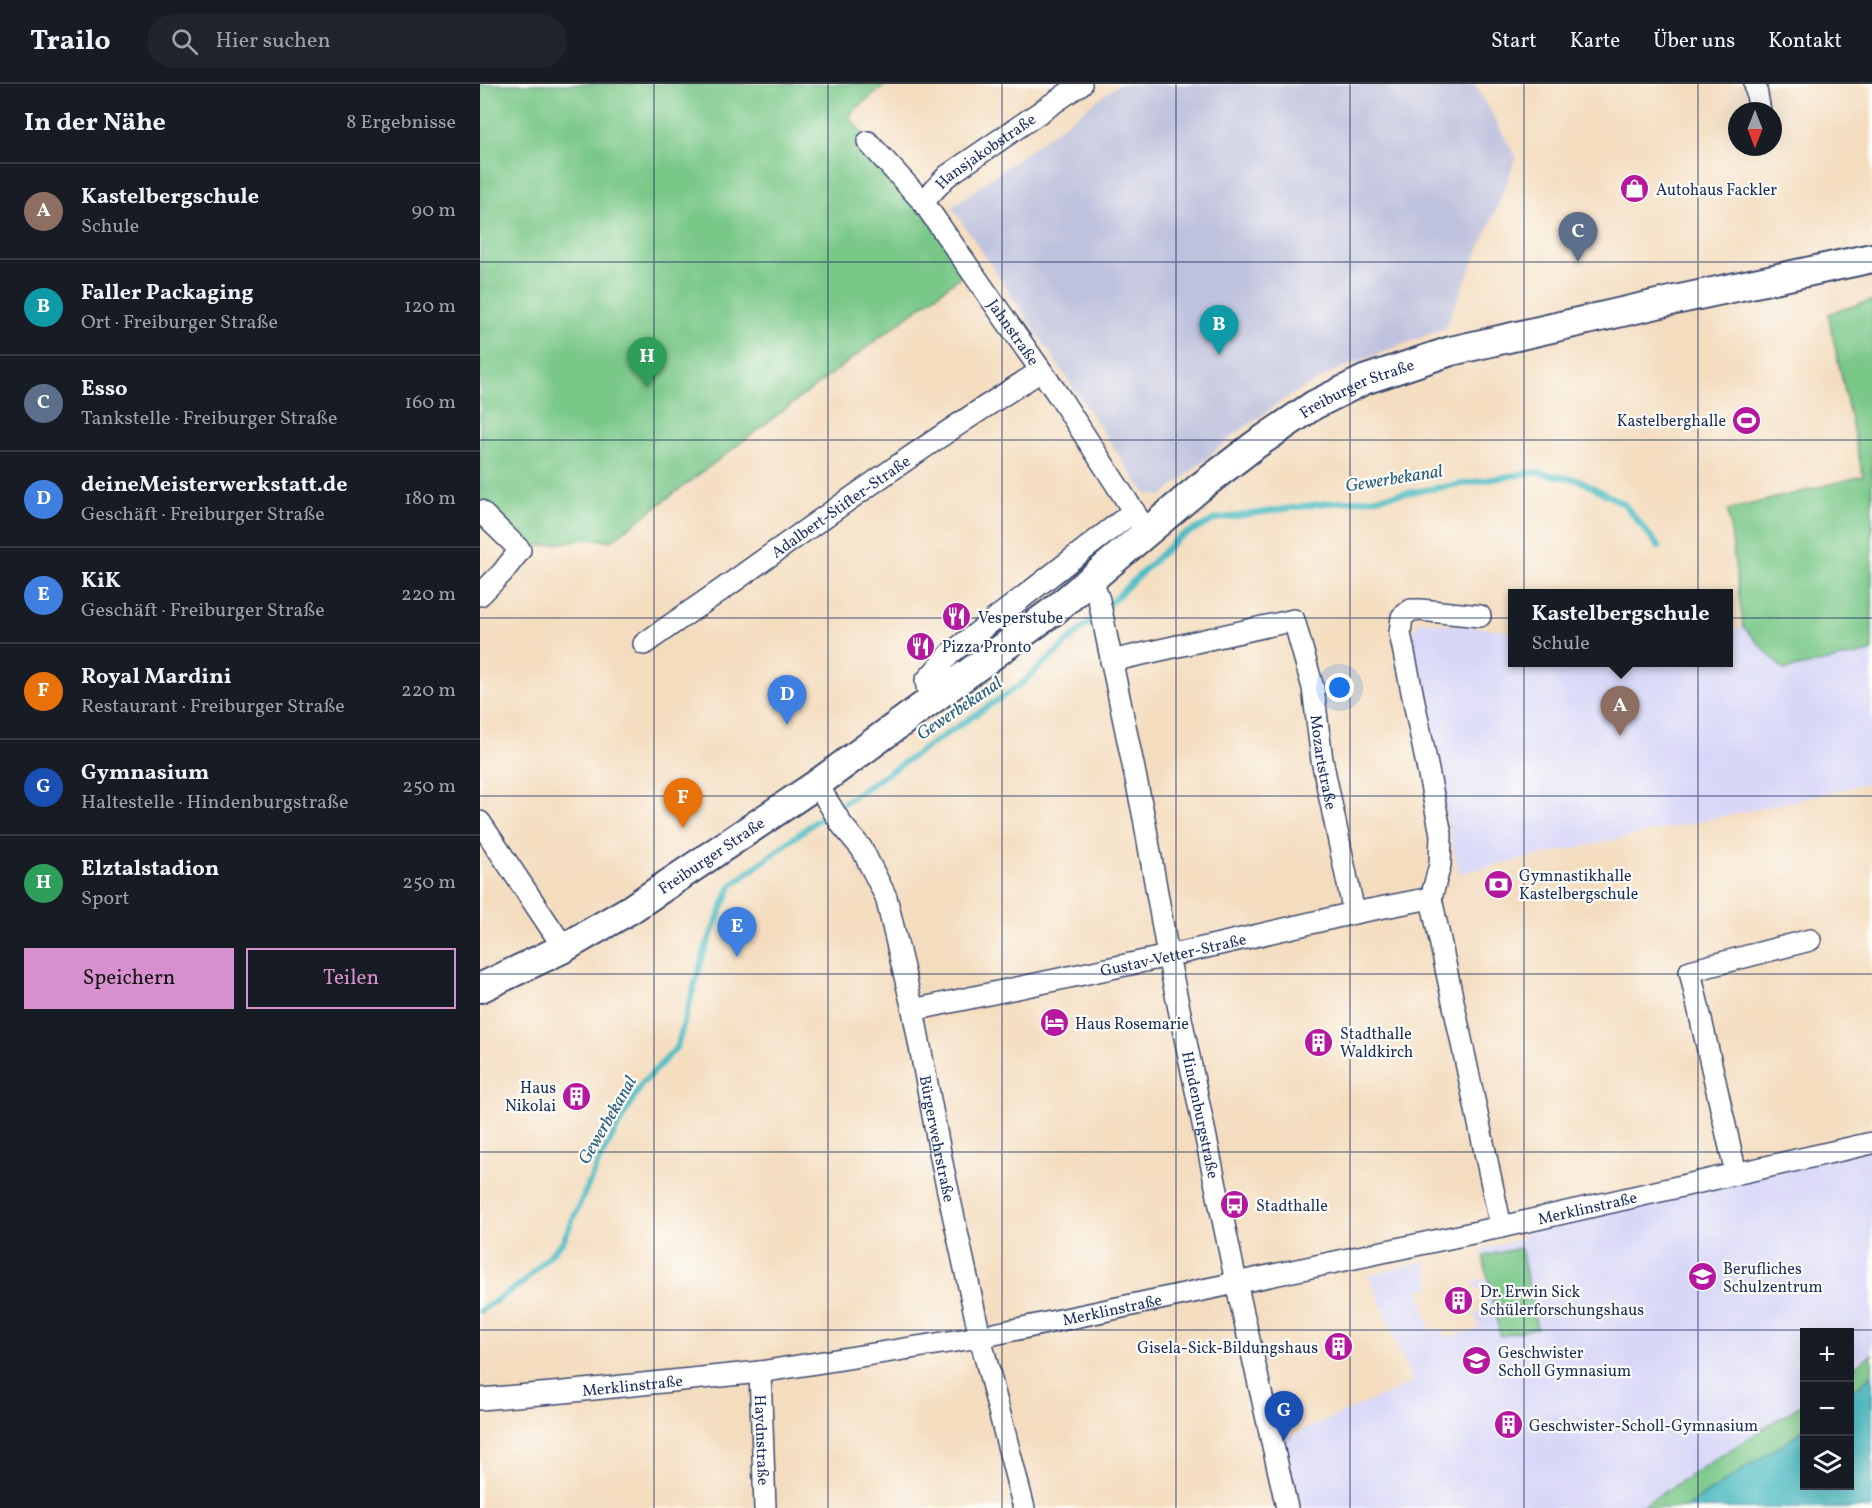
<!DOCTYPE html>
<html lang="de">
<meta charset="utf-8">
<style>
:root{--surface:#171b24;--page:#20242c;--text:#f1f3f6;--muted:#9ea1a6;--line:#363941;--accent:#d690ce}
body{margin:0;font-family:Vollkorn,serif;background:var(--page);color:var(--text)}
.controls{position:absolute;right:18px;bottom:18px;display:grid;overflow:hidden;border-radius:0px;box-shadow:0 6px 24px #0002}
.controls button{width:54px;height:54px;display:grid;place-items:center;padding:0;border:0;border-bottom:2px solid var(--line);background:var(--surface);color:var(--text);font:30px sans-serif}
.compass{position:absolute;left:1248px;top:18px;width:54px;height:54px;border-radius:50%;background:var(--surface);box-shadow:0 6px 24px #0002;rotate:180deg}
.you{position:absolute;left:860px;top:604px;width:21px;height:21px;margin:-15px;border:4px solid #fff;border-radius:50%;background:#1a73e8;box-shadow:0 0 0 9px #1a73e833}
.badge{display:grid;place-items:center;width:39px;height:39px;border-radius:50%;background:var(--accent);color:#fff;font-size:20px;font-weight:700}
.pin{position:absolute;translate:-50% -50px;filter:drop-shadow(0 2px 3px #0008)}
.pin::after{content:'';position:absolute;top:32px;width:21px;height:18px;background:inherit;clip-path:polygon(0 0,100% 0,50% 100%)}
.popup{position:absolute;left:1028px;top:505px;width:225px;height:78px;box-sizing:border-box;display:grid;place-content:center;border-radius:0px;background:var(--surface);filter:drop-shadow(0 2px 4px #0005);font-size:20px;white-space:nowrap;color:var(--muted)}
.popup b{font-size:22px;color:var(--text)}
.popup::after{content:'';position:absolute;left:50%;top:100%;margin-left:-12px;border:12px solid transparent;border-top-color:var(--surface)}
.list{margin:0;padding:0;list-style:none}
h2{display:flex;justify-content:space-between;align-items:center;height:78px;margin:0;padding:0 24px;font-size:26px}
h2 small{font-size:20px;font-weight:400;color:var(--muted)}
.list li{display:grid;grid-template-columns:39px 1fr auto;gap:18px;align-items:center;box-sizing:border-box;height:96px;padding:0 24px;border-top:2px solid var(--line)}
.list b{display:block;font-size:22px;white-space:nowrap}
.list p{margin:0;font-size:20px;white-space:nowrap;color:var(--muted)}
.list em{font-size:20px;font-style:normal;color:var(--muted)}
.actions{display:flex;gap:12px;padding:18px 24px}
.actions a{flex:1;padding:14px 0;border:2px solid var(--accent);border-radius:0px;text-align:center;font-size:21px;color:var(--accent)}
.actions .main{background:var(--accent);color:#111}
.icon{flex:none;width:33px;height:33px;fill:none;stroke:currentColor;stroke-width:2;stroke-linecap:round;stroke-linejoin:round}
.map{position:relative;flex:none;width:1392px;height:1424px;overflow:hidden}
header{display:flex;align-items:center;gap:36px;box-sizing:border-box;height:84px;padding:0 30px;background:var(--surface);border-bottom:2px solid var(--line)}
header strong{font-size:28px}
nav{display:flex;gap:33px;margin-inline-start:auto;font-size:21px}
.search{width:420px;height:54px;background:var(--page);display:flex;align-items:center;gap:15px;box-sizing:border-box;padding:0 21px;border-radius:33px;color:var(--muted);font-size:22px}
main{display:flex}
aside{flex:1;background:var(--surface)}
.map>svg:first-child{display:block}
</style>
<header>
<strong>Trailo</strong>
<div class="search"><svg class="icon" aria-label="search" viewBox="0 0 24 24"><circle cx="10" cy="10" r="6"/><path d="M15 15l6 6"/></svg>Hier suchen</div>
<nav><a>Start</a><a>Karte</a><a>Über uns</a><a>Kontakt</a></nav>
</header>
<main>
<aside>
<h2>In der Nähe<small>8 Ergebnisse</small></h2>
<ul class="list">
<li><span class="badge" style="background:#8d6e63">A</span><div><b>Kastelbergschule</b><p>Schule</p></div><em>90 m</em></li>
<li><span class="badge" style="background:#0f9aa8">B</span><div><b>Faller Packaging</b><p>Ort · Freiburger Straße</p></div><em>120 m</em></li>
<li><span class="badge" style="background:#5c6f8a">C</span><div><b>Esso</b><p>Tankstelle · Freiburger Straße</p></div><em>160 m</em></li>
<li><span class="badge" style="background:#3f7fe0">D</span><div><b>deineMeisterwerkstatt.de</b><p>Geschäft · Freiburger Straße</p></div><em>180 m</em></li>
<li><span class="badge" style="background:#3f7fe0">E</span><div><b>KiK</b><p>Geschäft · Freiburger Straße</p></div><em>220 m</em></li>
<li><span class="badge" style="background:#e8710a">F</span><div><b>Royal Mardini</b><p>Restaurant · Freiburger Straße</p></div><em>220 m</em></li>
<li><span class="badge" style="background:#1a4fb4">G</span><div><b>Gymnasium</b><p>Haltestelle · Hindenburgstraße</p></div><em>250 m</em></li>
<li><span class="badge" style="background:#2e9e5b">H</span><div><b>Elztalstadion</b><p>Sport</p></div><em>250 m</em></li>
</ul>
<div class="actions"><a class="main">Speichern</a><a>Teilen</a></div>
</aside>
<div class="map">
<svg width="1392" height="1424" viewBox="0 0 1392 1424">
<rect width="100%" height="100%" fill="#fdfcf7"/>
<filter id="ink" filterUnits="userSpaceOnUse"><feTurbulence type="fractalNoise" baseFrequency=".0167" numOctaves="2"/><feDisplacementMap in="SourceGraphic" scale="12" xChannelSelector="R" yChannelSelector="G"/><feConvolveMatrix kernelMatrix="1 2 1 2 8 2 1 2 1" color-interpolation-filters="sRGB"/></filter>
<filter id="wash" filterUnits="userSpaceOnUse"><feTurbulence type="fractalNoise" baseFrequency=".008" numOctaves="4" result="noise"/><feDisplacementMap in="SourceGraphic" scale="24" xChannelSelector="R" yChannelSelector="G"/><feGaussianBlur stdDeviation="1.35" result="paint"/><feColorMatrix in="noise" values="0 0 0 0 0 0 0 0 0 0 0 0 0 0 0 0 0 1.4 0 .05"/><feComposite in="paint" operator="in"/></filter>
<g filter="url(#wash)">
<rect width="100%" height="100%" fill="#f4ddbf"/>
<path fill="#d8d7f8" d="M939,537L1032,547V578H1248V546L1263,543L1304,586L1392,568V698L1314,717L979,789L929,556Z
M1392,1059V1270L1370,1286V1248H1324V1319L1159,1424H807L793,1359L933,1299L889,1191L946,1177L951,1203L940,1206L950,1248L962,1245L965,1254L999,1245L994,1229L1007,1225L1001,1205L995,1206L993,1196L1007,1195L1002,1165L1045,1154L1042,1138Z"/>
<path fill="#bfc2dd" d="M639,0H995L1036,73L1022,112L965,244L859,285L804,315L754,351L682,412L667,410L656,397L472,123Z"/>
<path fill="#79c888" stroke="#4a7c73" stroke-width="1.5" d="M0,0H407L374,26L369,33L489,186L131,457L106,455L62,462L52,460L49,463L0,419Z
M1392,216V568L1304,586L1263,543L1248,426L1383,392L1348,230Z
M1041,1164L1057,1244L1020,1252L1003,1172Z
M1392,1270V1291L1370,1309V1286Z
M1324,1319V1346L1210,1422L1205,1424H1159Z"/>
<path fill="#4dbcc3" stroke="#347690" stroke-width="1.5" d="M1392,1291V1424H1205L1324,1346V1402H1370V1309Z"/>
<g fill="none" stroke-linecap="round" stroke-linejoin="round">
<path stroke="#4dbcc3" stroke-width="6" d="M625,524L698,454L736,435L839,420L889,415L1055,388L1099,396L1144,420L1179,463
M0,1227L44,1198L83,1157L120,1075L161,1001L197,963L224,868L251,802L336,737L540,601L617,531"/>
</g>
</g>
<g filter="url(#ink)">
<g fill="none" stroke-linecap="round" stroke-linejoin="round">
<defs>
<g id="street">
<path d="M1275,0L1280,27"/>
<path id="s1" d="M388,58L443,118L581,315L667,448"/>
<path id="s2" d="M443,118L467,92L601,0"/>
<path d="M0,427L40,466L22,489L0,511"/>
<path id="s3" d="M612,496L619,516L664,734L688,872L727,1059L756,1198L807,1424"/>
<path d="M1000,532L940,526H931L922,533L920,549L961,750L960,781L951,814L1021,1143"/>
<path id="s4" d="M164,560C198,535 234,512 268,487C364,419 460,350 561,287"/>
<path id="s5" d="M631,577L814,536L833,604L842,676L874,829"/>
<path d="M450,618L446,597L471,569L654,427"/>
<path id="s6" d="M337,700L362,741L382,765L406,813L433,926L463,1084L500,1253L544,1424"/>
<path d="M0,738L84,864"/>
<path id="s7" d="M433,926L688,872L874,829L951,814"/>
<path d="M1256,1090L1210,887L1330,856"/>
<path id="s8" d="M280,1288L285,1424"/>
<path id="s9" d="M0,1315L84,1308L280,1288L500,1253L1021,1143L1392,1059"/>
</g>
<g id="secondary">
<path id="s10" d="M0,904L84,864L151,825L337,700L576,525L719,404L775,361L834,321L884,296L971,267L1186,218L1392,174"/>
</g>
</defs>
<use href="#street" stroke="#3c496d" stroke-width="24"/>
<use href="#secondary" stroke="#3c496d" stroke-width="32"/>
<use href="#street" stroke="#fff" stroke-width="21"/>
<use href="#secondary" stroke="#fff" stroke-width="28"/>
</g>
</g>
<path fill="none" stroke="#1b2f5e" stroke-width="1.5" stroke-opacity="0.55" d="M174,0V1424M348,0V1424M522,0V1424M696,0V1424M870,0V1424M1044,0V1424M1218,0V1424M0,178H1392M0,356H1392M0,534H1392M0,712H1392M0,890H1392M0,1068H1392M0,1246H1392"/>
<defs>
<symbol id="shop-disc" viewBox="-11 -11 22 22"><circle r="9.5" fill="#b5179e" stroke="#fdfcf7"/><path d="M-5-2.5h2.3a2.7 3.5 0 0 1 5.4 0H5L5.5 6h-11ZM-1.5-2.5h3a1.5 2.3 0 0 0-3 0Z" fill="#fff"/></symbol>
<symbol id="stadium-disc" viewBox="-11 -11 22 22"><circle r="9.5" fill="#b5179e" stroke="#fdfcf7"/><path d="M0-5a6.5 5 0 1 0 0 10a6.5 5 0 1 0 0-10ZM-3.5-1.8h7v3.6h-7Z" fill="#fff"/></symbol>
<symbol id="restaurant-disc" viewBox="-11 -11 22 22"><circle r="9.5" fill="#b5179e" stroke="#fdfcf7"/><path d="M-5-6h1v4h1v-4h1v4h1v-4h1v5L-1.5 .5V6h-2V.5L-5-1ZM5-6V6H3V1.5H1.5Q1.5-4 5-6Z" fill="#fff"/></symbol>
<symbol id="bank-disc" viewBox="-11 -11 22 22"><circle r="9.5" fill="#b5179e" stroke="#fdfcf7"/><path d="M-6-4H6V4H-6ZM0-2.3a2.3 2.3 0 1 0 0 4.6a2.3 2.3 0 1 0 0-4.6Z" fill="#fff"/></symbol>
<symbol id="hotel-disc" viewBox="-11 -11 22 22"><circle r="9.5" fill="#b5179e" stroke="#fdfcf7"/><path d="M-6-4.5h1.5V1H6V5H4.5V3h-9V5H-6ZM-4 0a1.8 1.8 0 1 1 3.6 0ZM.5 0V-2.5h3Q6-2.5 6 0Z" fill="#fff"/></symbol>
<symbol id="building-disc" viewBox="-11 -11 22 22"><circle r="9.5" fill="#b5179e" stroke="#fdfcf7"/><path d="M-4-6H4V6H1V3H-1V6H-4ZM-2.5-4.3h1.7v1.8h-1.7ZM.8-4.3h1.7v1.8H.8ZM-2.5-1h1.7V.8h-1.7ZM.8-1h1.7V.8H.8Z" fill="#fff"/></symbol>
<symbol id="bus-disc" viewBox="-11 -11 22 22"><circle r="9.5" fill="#b5179e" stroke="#fdfcf7"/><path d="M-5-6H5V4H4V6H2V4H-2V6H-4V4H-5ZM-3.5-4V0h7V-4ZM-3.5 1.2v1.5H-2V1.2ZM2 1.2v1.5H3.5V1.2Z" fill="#fff"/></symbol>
<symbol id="school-disc" viewBox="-11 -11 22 22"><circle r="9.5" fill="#b5179e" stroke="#fdfcf7"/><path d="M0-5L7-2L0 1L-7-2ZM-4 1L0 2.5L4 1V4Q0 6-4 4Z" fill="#fff"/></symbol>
</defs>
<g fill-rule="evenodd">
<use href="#shop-disc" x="1138" y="88" width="33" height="33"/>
<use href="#stadium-disc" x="1250" y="320" width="33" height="33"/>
<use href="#restaurant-disc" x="460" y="516" width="33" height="33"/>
<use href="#restaurant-disc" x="424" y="546" width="33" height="33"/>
<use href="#bank-disc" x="1002" y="784" width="33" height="33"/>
<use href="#hotel-disc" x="558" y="922" width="33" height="33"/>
<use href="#building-disc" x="822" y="942" width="33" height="33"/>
<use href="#building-disc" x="80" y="996" width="33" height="33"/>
<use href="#bus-disc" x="738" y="1104" width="33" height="33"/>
<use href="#school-disc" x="1206" y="1176" width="33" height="33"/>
<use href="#building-disc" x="962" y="1200" width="33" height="33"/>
<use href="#building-disc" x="842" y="1246" width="33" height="33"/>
<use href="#school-disc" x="980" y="1260" width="33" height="33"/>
<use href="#building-disc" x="1012" y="1324" width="33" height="33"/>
</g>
<g text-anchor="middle" stroke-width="4.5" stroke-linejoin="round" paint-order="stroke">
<g font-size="16" fill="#1b2f5e" stroke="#fdfcf7">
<text dy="6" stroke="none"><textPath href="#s2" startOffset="81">Hansjakobstraße</textPath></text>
<text dy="6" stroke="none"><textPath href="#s1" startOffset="240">Jahnstraße</textPath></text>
<text dy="6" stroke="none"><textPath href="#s10" startOffset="1066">Freiburger Straße</textPath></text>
<text dy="6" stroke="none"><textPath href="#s4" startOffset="240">Adalbert-Stifter-Straße</textPath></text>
<text dy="6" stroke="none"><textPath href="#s5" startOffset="333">Mozartstraße</textPath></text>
<text dy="6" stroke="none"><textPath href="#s10" startOffset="267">Freiburger Straße</textPath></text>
<text dy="6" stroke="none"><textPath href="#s7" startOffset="266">Gustav-Vetter-Straße</textPath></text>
<text dy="6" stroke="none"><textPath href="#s3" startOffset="546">Hindenburgstraße</textPath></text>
<text dy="6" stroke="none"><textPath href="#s6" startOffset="380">Bürgerwehrstraße</textPath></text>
<text dy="6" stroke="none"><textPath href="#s9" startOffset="1125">Merklinstraße</textPath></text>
<text dy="6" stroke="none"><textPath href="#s9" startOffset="639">Merklinstraße</textPath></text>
<text dy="6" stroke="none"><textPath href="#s9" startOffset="153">Merklinstraße</textPath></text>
<text dy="6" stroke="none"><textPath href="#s8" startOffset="68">Haydnstraße</textPath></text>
</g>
<g font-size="16" fill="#1b2f5e" stroke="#fdfcf7" text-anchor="start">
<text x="1176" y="111">Autohaus Fackler</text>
<text x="1246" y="342" text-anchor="end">Kastelberghalle</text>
<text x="498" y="539">Vesperstube</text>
<text x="462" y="568">Pizza Pronto</text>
<text x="1039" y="797">Gymnastikhalle<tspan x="1039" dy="18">Kastelbergschule</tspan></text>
<text x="595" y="945">Haus Rosemarie</text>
<text x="860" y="955">Stadthalle<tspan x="860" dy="18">Waldkirch</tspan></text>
<text x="76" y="1009" text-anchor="end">Haus<tspan x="76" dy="18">Nikolai</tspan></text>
<text x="776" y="1127">Stadthalle</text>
<text x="1243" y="1190">Berufliches<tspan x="1243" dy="18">Schulzentrum</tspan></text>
<text x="1000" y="1213">Dr. Erwin Sick<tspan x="1000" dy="18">Schülerforschungshaus</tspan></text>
<text x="838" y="1269" text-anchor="end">Gisela-Sick-Bildungshaus</text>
<text x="1018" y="1274">Geschwister<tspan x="1018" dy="18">Scholl Gymnasium</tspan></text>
<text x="1049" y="1347">Geschwister-Scholl-Gymnasium</text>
</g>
<g font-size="18" font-style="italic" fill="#2c6081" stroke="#fdfcf7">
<text transform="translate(914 394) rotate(-9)" y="6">Gewerbekanal</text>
<text transform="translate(479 624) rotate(-34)" y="6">Gewerbekanal</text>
<text transform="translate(127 1036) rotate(-60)" y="6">Gewerbekanal</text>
</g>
</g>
</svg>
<div class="controls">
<button>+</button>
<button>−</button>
<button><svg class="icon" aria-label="layers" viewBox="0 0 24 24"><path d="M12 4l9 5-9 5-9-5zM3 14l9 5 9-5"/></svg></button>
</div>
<svg class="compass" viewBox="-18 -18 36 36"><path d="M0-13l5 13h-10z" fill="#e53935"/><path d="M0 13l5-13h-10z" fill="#9ea1a6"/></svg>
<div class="you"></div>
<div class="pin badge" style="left:1140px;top:652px;background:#8d6e63">A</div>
<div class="popup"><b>Kastelbergschule</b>Schule</div>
<div class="pin badge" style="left:739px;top:271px;background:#0f9aa8">B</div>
<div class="pin badge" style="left:1098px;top:178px;background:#5c6f8a">C</div>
<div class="pin badge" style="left:307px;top:641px;background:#3f7fe0">D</div>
<div class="pin badge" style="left:257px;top:873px;background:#3f7fe0">E</div>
<div class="pin badge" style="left:203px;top:744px;background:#e8710a">F</div>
<div class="pin badge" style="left:804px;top:1357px;background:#1a4fb4">G</div>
<div class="pin badge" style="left:167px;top:303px;background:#2e9e5b">H</div>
</div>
</main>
